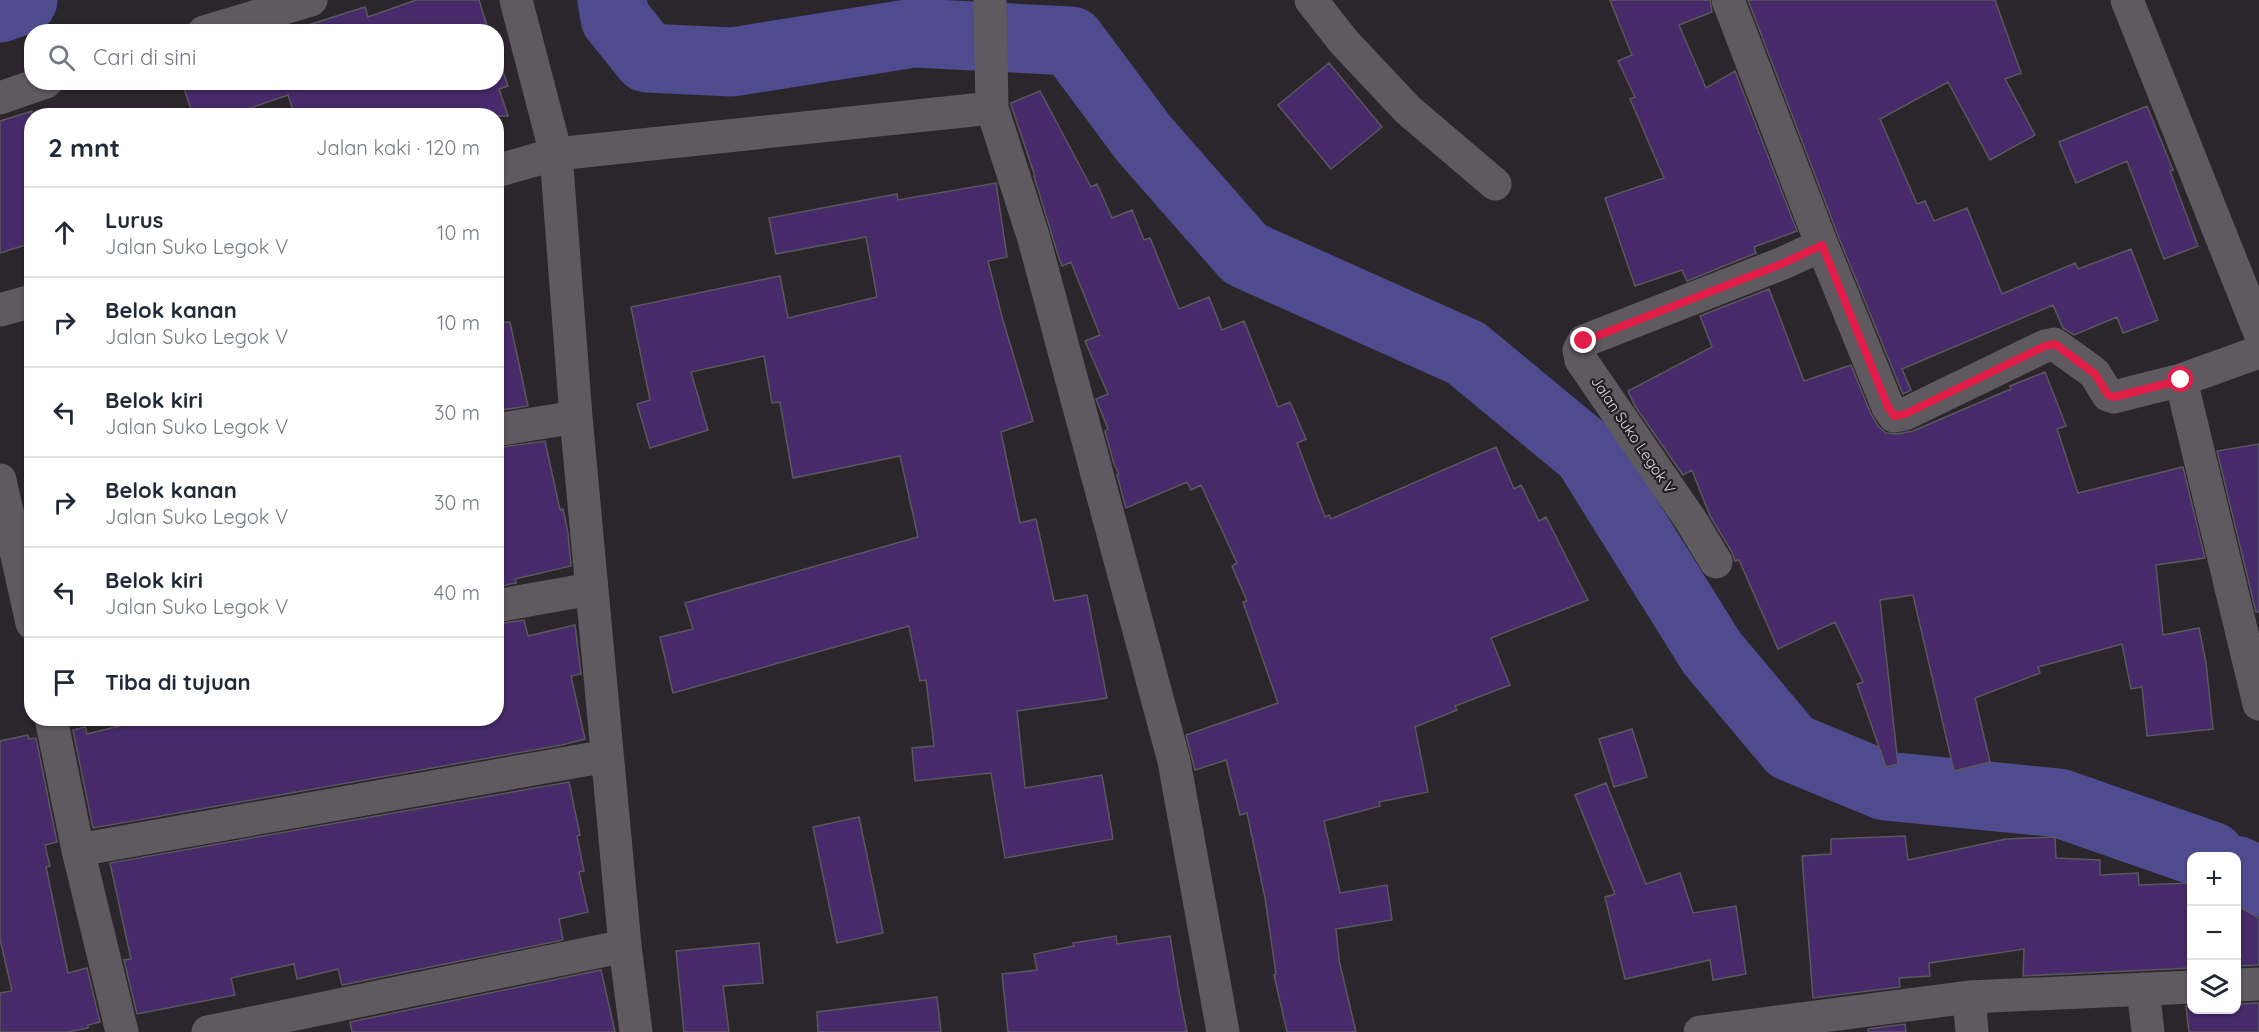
<!DOCTYPE html>
<html lang="id">
<meta charset="utf-8">
<style>
:root{--surface:#fff;--page:#f2f2f3;--text:#1f2937;--muted:#747a83;--line:#e0e1e3}
body{margin:0;font-family:Quicksand,sans-serif;background:var(--page);color:var(--text)}
.controls{position:absolute;right:18px;bottom:18px;display:grid;overflow:hidden;border-radius:12px;box-shadow:0 2px 4px #0004}
.controls button{width:54px;height:54px;display:grid;place-items:center;padding:0;border:0;border-bottom:2px solid var(--line);background:var(--surface);color:var(--text);font:30px sans-serif}
.stop{position:absolute;width:18px;height:18px;margin:-14px;border:4px solid #e11d48;border-radius:50%;background:#fff}
.stop.end{background:#e11d48;border-color:#fff;box-shadow:0 2px 6px #0008}
.list{margin:0;padding:0;list-style:none}
h2{display:flex;justify-content:space-between;align-items:center;height:78px;margin:0;padding:0 24px;font-size:26px}
h2 small{font-size:20px;font-weight:400;color:var(--muted)}
.list li{display:grid;grid-template-columns:39px 1fr auto;gap:18px;align-items:center;box-sizing:border-box;height:90px;padding:0 24px;border-top:2px solid var(--line)}
.list b{display:block;font-size:22px;white-space:nowrap}
.list p{margin:0;font-size:20px;white-space:nowrap;color:var(--muted)}
.list em{font-size:20px;font-style:normal;color:var(--muted)}
.icon{flex:none;width:33px;height:33px;fill:none;stroke:currentColor;stroke-width:2;stroke-linecap:round;stroke-linejoin:round}
.map{position:relative;flex:none;width:2259px;height:1032px;overflow:hidden}
.search{position:absolute;background:var(--surface);box-shadow:0 2px 4px #0004;left:24px;top:24px;width:480px;height:66px;display:flex;align-items:center;gap:15px;box-sizing:border-box;padding:0 21px;border-radius:24px;color:var(--muted);font-size:22px}
.panel{position:absolute;background:var(--surface);box-shadow:0 2px 4px #0004;left:24px;top:108px;width:480px;height:618px;border-radius:24px}
.map>svg:first-child{display:block}
</style>
<div class="map">
<svg width="2259" height="1032" viewBox="0 0 2259 1032">
<rect width="100%" height="100%" fill="#2b262c"/>
<g fill="none" stroke-linecap="round" stroke-linejoin="round">
<path stroke="#4e4c8f" stroke-width="69" d="M612,0L615,18L647,58L732,62L914,33L1071,41L1144,139L1245,254L1466,353L1587,453L1712,653L1791,747L1885,786L2059,803L2211,856
M0,8L23,0
M2236,870L2259,882"/>
</g>
<path fill="#462a69" stroke="#5a575e" stroke-width="1.5" d="M416,0H479L489,32H286L365,7L368,17Z
M1610,0H1710L1712,12L1679,25L1706,88L1735,71L1797,231L1754,247L1756,253L1687,281L1682,270L1635,286L1605,198L1664,178L1630,99L1635,97L1618,61L1632,55Z
M1748,0H1995L2021,73L2005,79L2035,135L1990,160L1948,82L1880,119L1917,204L1925,201L1934,221L1967,208L2002,294L2075,263L2078,269L2131,249L2158,320L2123,333L2117,317L2074,335L2063,328L2053,305L1902,369L1911,390L1903,394L1839,238Z
M496,52L508,86L499,89L508,116H295L288,95L227,116H193L182,82H496Z
M1329,63L1382,127L1331,169L1278,105Z
M1040,91L1091,187L1097,184L1112,218L1132,210L1144,240L1150,238L1179,309L1209,297L1222,330L1244,321L1278,407L1290,402L1306,439L1297,443L1325,517L1329,515L1331,519L1496,447L1514,489L1521,485L1539,521L1546,517L1588,600L1491,638L1510,685L1455,706L1457,710L1415,727L1428,792L1379,802L1380,806L1324,821L1340,893L1387,885L1392,920L1336,929L1339,960L1356,1032H1287L1274,975L1276,974L1265,898L1247,813L1240,815L1226,760L1195,770L1186,735L1278,703L1243,602L1247,601L1232,566L1237,563L1201,485L1191,490L1187,482L1126,508L1117,475L1119,474L1114,464L1105,431L1108,429L1096,399L1108,394L1085,341L1100,335L1071,262L1062,266L1058,255L1034,176H1035L1011,105V103Z
M2147,106L2173,170L2170,171L2198,246L2164,259L2127,161L2076,183L2059,142Z
M32,111V243L0,253V121Z
M996,183L1007,257L988,261L1002,317L1033,421L1001,432L1020,523L1036,519L1054,601L1087,595L1107,698L1017,711L1025,788L1102,775L1113,839L1005,858L991,773L915,781L912,748L934,746L926,680L920,681L909,626L673,693L660,637L693,629L685,603L918,537L900,456L793,478L780,402L772,403L764,356L691,372L708,430L650,448L637,404L650,400L631,307L780,276L788,318L877,297L866,237L776,254L769,218L897,194L898,200Z
M1769,289L1804,381L1851,365L1871,414L1878,426L1886,433L1897,434L1913,431L2011,389L2010,386L2045,372L2066,426L2057,429L2078,493L2183,467L2205,558L2156,565L2163,635L2199,628L2206,663L2213,729L2147,736L2142,687L2131,689L2122,644L2038,667L2040,673L1975,698L1990,762L1954,771L1913,595L1880,600L1898,764L1886,767L1857,684L1863,682L1835,622L1778,649L1739,560L1735,561L1732,552L1710,516L1692,470L1683,475L1635,406L1628,391L1712,347L1700,316Z
M510,322L528,406L496,411V323Z
M545,441L560,510L563,509L568,533L571,566L515,579L516,583L496,587V448Z
M2259,444V612H2256L2217,451Z
M524,620L528,636L575,625L581,674L571,676L585,739L562,745L93,828L73,730L85,727L87,734L152,718H496V624Z
M1632,729L1647,777L1614,787L1599,739Z
M28,735L29,739L36,738L57,842L45,845L50,866L46,867L68,973L87,968L100,1022L88,1025V1028L68,1032H0V993L12,991L0,939V741Z
M569,782L580,835L577,836L584,871L579,872L588,912L559,919L563,940L342,985L338,969L297,979L294,964L231,978L235,995L137,1014L124,960L131,959L110,863Z
M1606,783L1646,884L1680,873L1693,913L1736,906L1746,974L1713,980L1710,960L1625,979L1605,897L1615,894L1575,795Z
M859,817L883,933L837,943L813,827Z
M1905,836L1908,860L2006,839L2055,837L2056,858L2100,860V875L2138,873L2139,885L2192,883V968L2023,976L2024,949L1929,963L1930,976L1899,978L1900,987L1813,998L1802,856L1831,854V839Z
M2236,905L2259,918V965L2236,966Z
M1116,936L1117,944L1170,936L1179,992L1187,1032H1008L1002,974L1037,970L1034,954L1074,946L1073,943Z
M759,943L763,983L723,986L729,1032H684L676,951Z
M601,970L615,1032H352L350,1022Z
M937,997L941,1032H818L817,1012Z
M2259,1003V1032H2189L2186,1006H2192V1010H2236V1004Z
M1905,1024L1906,1032H1868V1029Z"/>
<g fill="none" stroke-linecap="round" stroke-linejoin="round">
<path stroke="#5f5a60" stroke-width="33" d="M516,0L556,154L576,417L625,946L636,1032
M990,0L992,108L1034,239L1174,761L1223,1032
M1311,0L1344,42L1408,110L1495,184
M2127,0L2259,331
M204,32L311,0
M0,98L46,82
M496,171L556,154L992,108
M1822,245L1888,407L1894,416L1905,414L2045,346L2054,344L2089,369L2095,374L2108,395L2114,397L2181,380L2259,352
M0,310L32,301
M2181,380L2259,704
M496,430L576,417
M0,480L32,623
M1716,562L1690,519L1581,360L1579,350L1584,341L1783,263L1822,245L1728,0
M496,606L591,589
M51,718L78,850L122,1032
M78,850L607,756
M2236,985L2259,984
M2143,989L2148,1032
M1969,997L1972,1032
M208,1032L625,946
M1700,1032L1969,997L2192,987"/>
</g>
<g fill="none" stroke-linecap="round" stroke-linejoin="round">
<path stroke="#e11d48" stroke-width="8" d="M1584,341L1784,263L1822,245L1888,407L1894,416L1905,414L2045,346L2055,344L2095,374L2108,395L2114,397L2181,380"/>
</g>
<g text-anchor="middle" stroke-width="4.5" stroke-linejoin="round" paint-order="stroke">
<g font-size="15" fill="#e2dfe3" stroke="#211d22">
<text transform="translate(1633 435) rotate(56)" y="5">Jalan Suko Legok V</text>
</g>
</g>
</svg>
<div class="controls">
<button>+</button>
<button>−</button>
<button><svg class="icon" aria-label="layers" viewBox="0 0 24 24"><path d="M12 4l9 5-9 5-9-5zM3 14l9 5 9-5"/></svg></button>
</div>
<div class="stop" style="left:2181px;top:380px"></div>
<div class="stop end" style="left:1584px;top:341px"></div>
<div class="search"><svg class="icon" aria-label="search" viewBox="0 0 24 24"><circle cx="10" cy="10" r="6"/><path d="M15 15l6 6"/></svg>Cari di sini</div>
<section class="panel">
<h2>2 mnt<small>Jalan kaki · 120 m</small></h2>
<ul class="list">
<li><svg class="icon" aria-label="ahead" viewBox="0 0 24 24"><path d="M12 20V5M6 11l6-6 6 6"/></svg><div><b>Lurus</b><p>Jalan Suko Legok V</p></div><em>10 m</em></li>
<li><svg class="icon" aria-label="right" viewBox="0 0 24 24"><path d="M7 20v-9h11M14 6l5 5-5 5"/></svg><div><b>Belok kanan</b><p>Jalan Suko Legok V</p></div><em>10 m</em></li>
<li><svg class="icon" aria-label="left" viewBox="0 0 24 24"><path d="M17 20v-9H6M10 6l-5 5 5 5"/></svg><div><b>Belok kiri</b><p>Jalan Suko Legok V</p></div><em>30 m</em></li>
<li><svg class="icon" aria-label="right" viewBox="0 0 24 24"><path d="M7 20v-9h11M14 6l5 5-5 5"/></svg><div><b>Belok kanan</b><p>Jalan Suko Legok V</p></div><em>30 m</em></li>
<li><svg class="icon" aria-label="left" viewBox="0 0 24 24"><path d="M17 20v-9H6M10 6l-5 5 5 5"/></svg><div><b>Belok kiri</b><p>Jalan Suko Legok V</p></div><em>40 m</em></li>
<li><svg class="icon" aria-label="arrive" viewBox="0 0 24 24"><path d="M6 21V4h12l-3 4 3 4H6"/></svg><div><b>Tiba di tujuan</b></div></li>
</ul>
</section>
</div>
